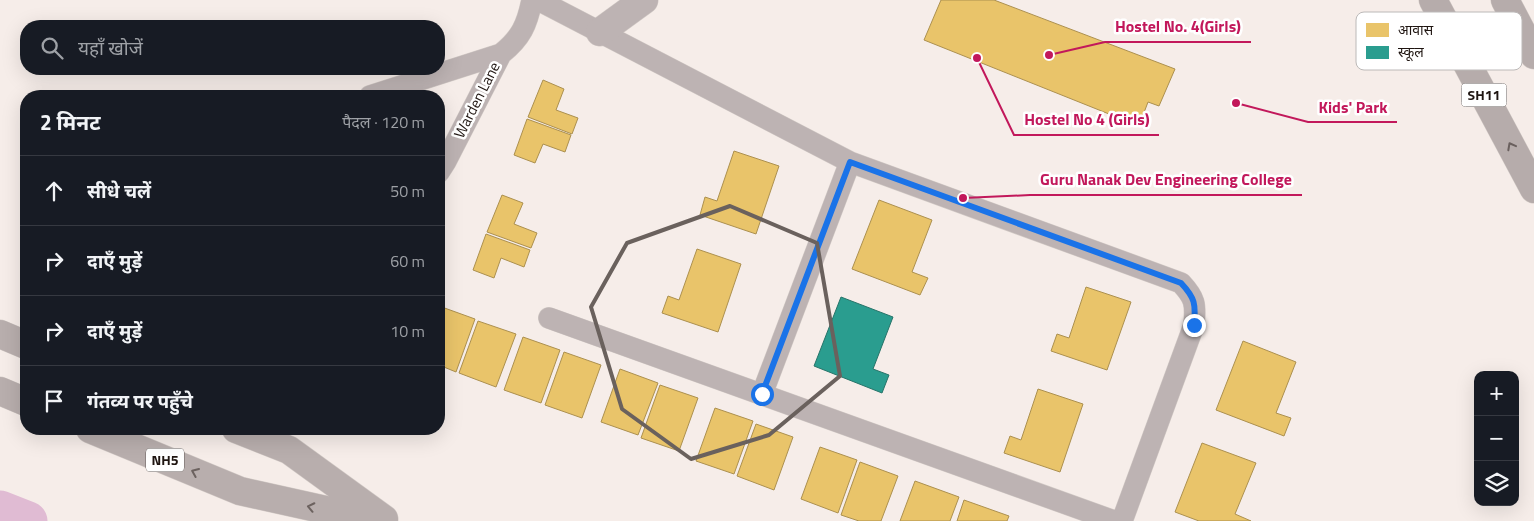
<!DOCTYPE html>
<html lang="hi">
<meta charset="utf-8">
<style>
:root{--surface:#171b24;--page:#242831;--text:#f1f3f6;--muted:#9ea1a6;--line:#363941}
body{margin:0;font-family:"Titillium Web","Noto Sans Devanagari",sans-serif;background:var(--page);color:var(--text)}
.controls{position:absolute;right:15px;bottom:15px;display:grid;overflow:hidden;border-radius:10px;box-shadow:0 5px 20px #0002}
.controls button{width:45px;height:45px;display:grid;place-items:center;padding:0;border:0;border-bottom:1px solid var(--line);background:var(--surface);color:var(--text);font:25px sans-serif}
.stop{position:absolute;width:15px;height:15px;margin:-11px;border:4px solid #1a73e8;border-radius:50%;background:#fff}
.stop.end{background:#1a73e8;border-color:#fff;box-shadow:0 1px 5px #0008}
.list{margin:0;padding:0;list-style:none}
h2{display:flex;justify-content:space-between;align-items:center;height:65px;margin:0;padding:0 20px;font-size:21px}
h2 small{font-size:16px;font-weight:400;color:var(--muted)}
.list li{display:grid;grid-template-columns:32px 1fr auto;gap:15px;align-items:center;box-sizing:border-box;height:70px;padding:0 20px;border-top:1px solid var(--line)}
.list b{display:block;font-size:19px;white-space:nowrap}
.list em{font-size:16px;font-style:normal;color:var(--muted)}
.icon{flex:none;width:28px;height:28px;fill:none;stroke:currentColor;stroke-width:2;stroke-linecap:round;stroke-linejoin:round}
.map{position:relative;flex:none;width:1534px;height:521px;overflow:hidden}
.search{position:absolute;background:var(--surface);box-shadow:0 5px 20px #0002;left:20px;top:20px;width:425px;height:55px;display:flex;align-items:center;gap:12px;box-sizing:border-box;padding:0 18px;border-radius:20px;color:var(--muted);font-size:19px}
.panel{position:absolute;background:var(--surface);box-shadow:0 5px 20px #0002;left:20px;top:90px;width:425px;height:345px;border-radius:20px}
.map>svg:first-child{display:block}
</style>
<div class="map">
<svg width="1534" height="521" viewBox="0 0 1534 521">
<rect width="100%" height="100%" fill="#f6ede9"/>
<path fill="#e9c46a" stroke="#ac904f" d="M941,0H994L1175,69L1159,106L1148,102L1139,126L924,40Z
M543,80L564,89L556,110L578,118L572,134L528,117Z
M527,119L571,135L565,152L543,144L535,163L514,155Z
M734,151L779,166L756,234L700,215L705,197L717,201Z
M502,195L523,203L514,224L537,233L531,248L487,232Z
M879,200L932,220L912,272L928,278L920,295L852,269Z
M486,234L530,250L524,267L501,258L494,278L473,270Z
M697,249L741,264L718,332L662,313L668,296L679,300Z
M1086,287L1131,302L1107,370L1051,351L1057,334L1069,338Z
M439,306L475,319L456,372L439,365Z
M478,321L516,334L496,387L459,373Z
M523,337L560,350L541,403L504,390Z
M1243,341L1296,362L1276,413L1291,418L1284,436L1216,410Z
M564,352L601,365L582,418L545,405Z
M620,369L658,383L638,435L601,422Z
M660,385L698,398L679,451L641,438Z
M1038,389L1083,404L1060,472L1004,453L1010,436L1021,440Z
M715,408L753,421L734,474L696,461Z
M756,424L793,437L774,490L737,476Z
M1202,443L1256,463L1235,514L1251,521H1199L1175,512Z
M820,447L857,460L838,513L801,499Z
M860,462L898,476L881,521H859L841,515Z
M915,481L959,497L950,521H900Z
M964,500L1009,516L1007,521H957Z"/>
<path fill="#2a9d8f" stroke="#277469" d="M841,297L893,317L873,369L889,375L882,393L814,366Z"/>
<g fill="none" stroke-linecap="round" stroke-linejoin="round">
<path stroke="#e0bbd3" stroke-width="39" d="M0,510L28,521"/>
<defs>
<path id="service" d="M538,0L850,162L1181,283C1195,298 1196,304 1194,325L1122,521
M370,96L501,54C521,38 527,25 532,0
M439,172L446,161L501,54
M549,318L1114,521
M762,394L850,162"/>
<path id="minor" d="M600,32L644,0"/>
<path id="primary" d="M1433,0L1534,189
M1505,0L1534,55"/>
<path id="trunk" d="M0,334L26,345
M0,391L26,402
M90,429L240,491L375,521
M236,429L289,450L384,519"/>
</defs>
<use href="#service" stroke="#d3cbc7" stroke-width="22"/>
<use href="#minor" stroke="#d3cbc7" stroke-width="29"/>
<use href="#primary" stroke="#d3cbc7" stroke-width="29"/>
<use href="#trunk" stroke="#d3cbc7" stroke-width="29"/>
<use href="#service" stroke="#bdb3b3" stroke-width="21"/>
<use href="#minor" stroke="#bdb3b3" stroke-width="28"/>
<use href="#primary" stroke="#b6acab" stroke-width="28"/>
<use href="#trunk" stroke="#b8aead" stroke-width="28"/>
</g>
<defs><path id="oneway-chevron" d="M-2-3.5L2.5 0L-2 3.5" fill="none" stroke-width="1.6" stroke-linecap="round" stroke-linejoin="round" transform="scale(1.25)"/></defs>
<use stroke="#6a605e" href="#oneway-chevron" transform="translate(1511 146) rotate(-118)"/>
<g stroke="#6c625f">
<use href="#oneway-chevron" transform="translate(195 472) rotate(-157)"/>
<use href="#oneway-chevron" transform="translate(311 507) rotate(-168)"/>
</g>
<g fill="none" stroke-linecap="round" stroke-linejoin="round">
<path stroke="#1a73e8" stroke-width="6" d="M762,394L850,162L1181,283C1195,298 1196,304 1194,325"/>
</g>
<path fill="none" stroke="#6a615d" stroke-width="4" stroke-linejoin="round" d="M730,206L817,243L840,376L769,435L691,459L622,409L591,307L627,243Z"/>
<g text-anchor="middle" stroke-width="5" stroke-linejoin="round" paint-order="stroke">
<g fill="#fff" stroke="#625b58" stroke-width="1">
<rect x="1461.5" y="83.5" width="45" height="23" rx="4"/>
<rect x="146" y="448.5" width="38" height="23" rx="4"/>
</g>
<g font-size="14" font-weight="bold" fill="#1f1511">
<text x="1484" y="100">SH11</text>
<text x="165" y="465">NH5</text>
</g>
<g font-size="15" fill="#1f1511" stroke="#fff">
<text transform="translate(477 100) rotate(-63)" y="5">Warden Lane</text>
</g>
</g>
<rect x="1356" y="12" width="166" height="58" rx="8" fill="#fff" stroke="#bcb9b8" stroke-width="1"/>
<rect x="1366" y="23" width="23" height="14" fill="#e9c46a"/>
<rect x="1366" y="46" width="23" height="13" fill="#2a9d8f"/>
<g font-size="14" fill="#1f1511">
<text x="1398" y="35">आवास</text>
<text x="1398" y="57">स्कूल</text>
</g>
<path fill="none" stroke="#c2185b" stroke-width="2" d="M1049 55L1105 42H1251M1236 103L1308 122H1397M977 58L1014 135H1159M963 198L1030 195H1302"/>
<g fill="#c2185b" stroke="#fff" stroke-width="2">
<circle cx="1049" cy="55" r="5"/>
<circle cx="1236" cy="103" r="5"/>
<circle cx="977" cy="58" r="5"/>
<circle cx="963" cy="198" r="5"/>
</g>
<g font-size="16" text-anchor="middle" font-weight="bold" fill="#c2185b" stroke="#fff" stroke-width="5" stroke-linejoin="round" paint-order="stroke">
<text x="1178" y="32">Hostel No. 4(Girls)</text>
<text x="1353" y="113">Kids' Park</text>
<text x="1087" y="125">Hostel No 4 (Girls)</text>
<text x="1166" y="185">Guru Nanak Dev Engineering College</text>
</g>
</svg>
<div class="controls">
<button>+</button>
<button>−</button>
<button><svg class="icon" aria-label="layers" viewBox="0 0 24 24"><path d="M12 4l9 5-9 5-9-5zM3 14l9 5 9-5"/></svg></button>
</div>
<div class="stop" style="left:762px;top:394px"></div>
<div class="stop end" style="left:1194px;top:325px"></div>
<div class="search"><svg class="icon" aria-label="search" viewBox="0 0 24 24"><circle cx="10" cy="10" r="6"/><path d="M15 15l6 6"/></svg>यहाँ खोजें</div>
<section class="panel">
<h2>2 मिनट<small>पैदल · 120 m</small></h2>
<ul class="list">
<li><svg class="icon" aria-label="ahead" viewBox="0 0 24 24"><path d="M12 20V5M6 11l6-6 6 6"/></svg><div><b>सीधे चलें</b></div><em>50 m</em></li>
<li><svg class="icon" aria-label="right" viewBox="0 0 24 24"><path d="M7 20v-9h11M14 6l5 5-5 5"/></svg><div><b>दाएँ मुड़ें</b></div><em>60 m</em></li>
<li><svg class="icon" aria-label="right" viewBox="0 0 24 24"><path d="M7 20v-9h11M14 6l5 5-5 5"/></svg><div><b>दाएँ मुड़ें</b></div><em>10 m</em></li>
<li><svg class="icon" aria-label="arrive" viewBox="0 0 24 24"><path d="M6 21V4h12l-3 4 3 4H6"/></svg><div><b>गंतव्य पर पहुँचे</b></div></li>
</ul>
</section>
</div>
